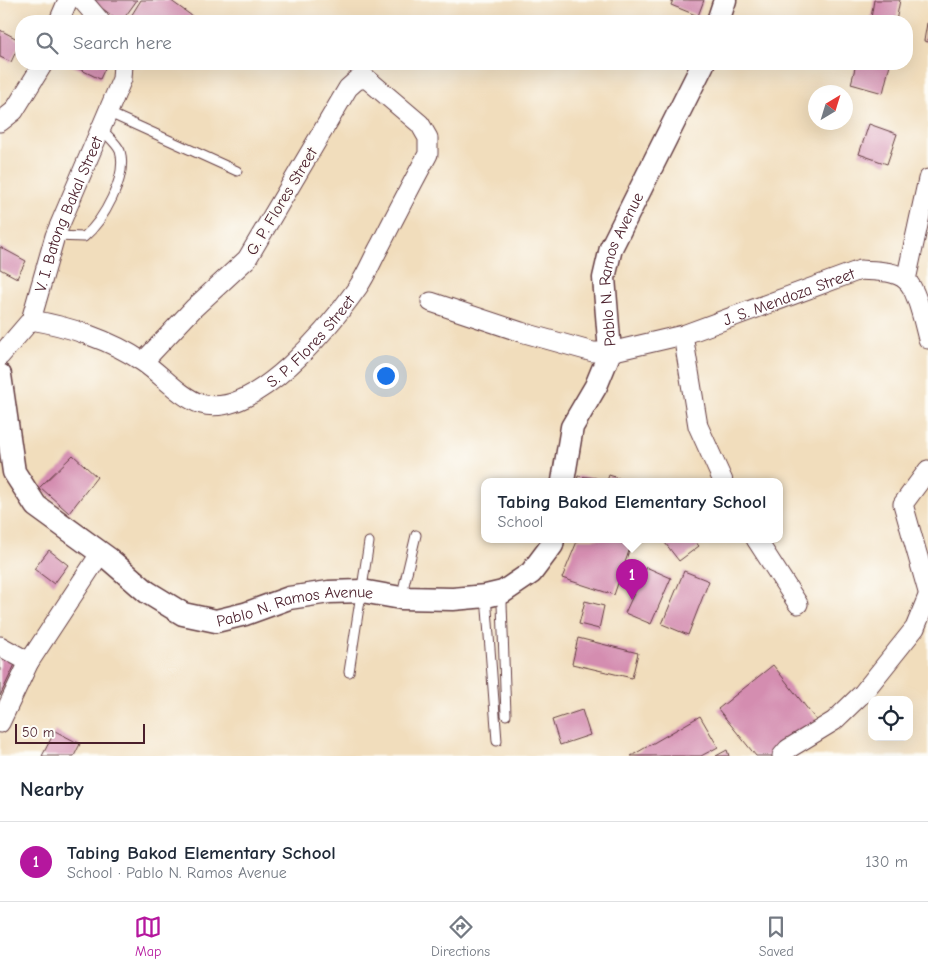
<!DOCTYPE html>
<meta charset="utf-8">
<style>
:root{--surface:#fff;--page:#f6f6f7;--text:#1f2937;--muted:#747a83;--line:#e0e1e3;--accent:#b5179e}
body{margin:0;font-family:"Comic Neue",sans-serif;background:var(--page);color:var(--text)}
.controls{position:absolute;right:15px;bottom:15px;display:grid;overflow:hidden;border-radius:10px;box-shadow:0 5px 20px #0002}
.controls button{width:45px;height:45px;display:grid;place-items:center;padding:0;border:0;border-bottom:1px solid var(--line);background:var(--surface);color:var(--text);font:25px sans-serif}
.compass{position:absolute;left:808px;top:85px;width:45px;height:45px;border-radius:50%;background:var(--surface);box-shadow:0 5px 20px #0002;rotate:38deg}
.scale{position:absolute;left:15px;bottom:12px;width:130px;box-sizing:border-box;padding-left:5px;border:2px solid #4a1f2b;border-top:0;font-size:14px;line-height:18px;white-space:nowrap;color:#4a1f2b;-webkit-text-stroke:4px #fdfcf7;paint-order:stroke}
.you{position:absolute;left:385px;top:375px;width:18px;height:18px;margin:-12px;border:4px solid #fff;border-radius:50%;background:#1a73e8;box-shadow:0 0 0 8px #1a73e833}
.badge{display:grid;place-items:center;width:32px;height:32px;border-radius:50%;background:var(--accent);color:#fff;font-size:16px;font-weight:700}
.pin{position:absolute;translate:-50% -41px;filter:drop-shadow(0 1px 2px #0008)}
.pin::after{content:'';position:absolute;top:26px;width:18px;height:15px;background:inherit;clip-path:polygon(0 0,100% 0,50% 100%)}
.popup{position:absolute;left:481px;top:478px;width:302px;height:65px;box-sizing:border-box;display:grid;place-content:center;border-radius:10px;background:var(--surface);filter:drop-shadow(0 1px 4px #0005);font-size:16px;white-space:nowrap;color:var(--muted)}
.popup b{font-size:19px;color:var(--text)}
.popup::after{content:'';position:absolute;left:50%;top:100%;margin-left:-10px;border:10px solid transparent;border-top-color:var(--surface)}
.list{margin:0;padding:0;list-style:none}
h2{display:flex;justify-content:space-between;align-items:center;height:65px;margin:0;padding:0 20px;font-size:21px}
h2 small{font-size:16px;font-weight:400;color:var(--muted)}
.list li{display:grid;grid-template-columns:32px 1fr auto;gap:15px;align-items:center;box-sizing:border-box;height:80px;padding:0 20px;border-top:1px solid var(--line)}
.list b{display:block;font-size:19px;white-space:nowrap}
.list p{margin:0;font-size:16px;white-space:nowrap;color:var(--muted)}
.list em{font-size:16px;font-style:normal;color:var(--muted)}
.icon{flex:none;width:28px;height:28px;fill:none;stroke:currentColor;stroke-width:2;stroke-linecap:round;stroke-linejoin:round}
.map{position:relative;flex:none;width:928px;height:756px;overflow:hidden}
.search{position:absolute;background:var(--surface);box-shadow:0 5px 20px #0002;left:15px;right:15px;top:15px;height:55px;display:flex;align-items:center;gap:12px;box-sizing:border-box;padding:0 18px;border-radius:20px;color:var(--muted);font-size:19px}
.sheet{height:145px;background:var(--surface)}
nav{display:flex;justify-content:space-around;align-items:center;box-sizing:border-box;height:70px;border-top:1px solid var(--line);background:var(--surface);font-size:14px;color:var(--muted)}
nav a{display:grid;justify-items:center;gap:2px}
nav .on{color:var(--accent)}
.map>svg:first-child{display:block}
</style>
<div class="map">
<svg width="928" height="756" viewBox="0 0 928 756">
<rect width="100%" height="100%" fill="#fdfcf7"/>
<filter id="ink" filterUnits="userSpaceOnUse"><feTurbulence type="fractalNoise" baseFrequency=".02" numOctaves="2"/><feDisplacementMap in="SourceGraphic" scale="10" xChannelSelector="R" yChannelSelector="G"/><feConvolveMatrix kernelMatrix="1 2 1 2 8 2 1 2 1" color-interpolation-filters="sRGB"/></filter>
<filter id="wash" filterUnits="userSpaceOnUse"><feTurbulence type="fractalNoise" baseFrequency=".0096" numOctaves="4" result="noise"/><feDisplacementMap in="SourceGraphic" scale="20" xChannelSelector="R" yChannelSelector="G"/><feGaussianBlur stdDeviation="1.12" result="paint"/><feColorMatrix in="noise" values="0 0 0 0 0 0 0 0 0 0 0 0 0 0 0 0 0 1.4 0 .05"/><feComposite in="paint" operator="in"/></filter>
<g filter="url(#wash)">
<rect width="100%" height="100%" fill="#f1ddbc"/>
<g id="blocks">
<path fill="#d48db0" d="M91,0H137L122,21H119Z
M141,0H170L192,16L190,21H128Z
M673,0H704L698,16L671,5Z
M874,0H900L896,21L871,18Z
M927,23H928V42L924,41Z
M0,30L21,41L11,62L0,57Z
M69,64H107L100,79Z
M856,64H890L883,93L851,84Z
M869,124L897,134L887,164L859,154Z
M0,247L26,261L17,278L0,269Z
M73,455L97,477L69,513L40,487Z
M609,475L627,481H607Z
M578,476L596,478L595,481H577Z
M578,539H633L614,595L562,578Z
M662,539H693L699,546L679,561Z
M49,550L68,565L54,584L34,569Z
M646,567L671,578L651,624L625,613Z
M684,571L709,581L688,635L662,624Z
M585,601L604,606L599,629L579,624Z
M578,638L638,653L632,678L572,664Z
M0,649L18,658L0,696Z
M773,665L817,721L773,756H756L718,709Z
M582,710L590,735L560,745L552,720Z
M700,716L718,747L701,756H631Z
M55,731L80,744L74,756H42Z
M727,750L729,756H716Z"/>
</g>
</g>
<g filter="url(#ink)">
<use href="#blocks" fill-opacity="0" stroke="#633c41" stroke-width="1"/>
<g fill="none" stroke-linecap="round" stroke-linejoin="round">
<defs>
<path id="service" d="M107,112L237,171
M55,236L84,237C103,221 128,177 120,151C117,143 105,134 100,127
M503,592L502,604L506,715
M486,596L497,741
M401,598L416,535
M349,672L369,542"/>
<g id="minor">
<path d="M82,0L100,21"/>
<path d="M59,21L68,0"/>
<path d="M0,122L14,111L43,64"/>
<path d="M906,280L928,179"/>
<path id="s1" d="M431,302L521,332L593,352H610L683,335L860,270C874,271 894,270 906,280C917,289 924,324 928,339"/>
<path id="s2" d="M31,320C68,326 111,340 143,362C161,374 180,397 201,404C255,420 331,325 358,287C367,274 373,258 381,244C396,214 412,184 428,154V138L420,124L366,78L357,80L348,88L247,259L194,308L143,362"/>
<path d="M683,335L698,426L723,481"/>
<path id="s3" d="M0,356L31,320L55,236L122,79L123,64"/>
<path d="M928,470L903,504L928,592"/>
<path d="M756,539L798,604"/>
<path d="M0,646L29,662"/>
<path d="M0,723L29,662L100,554"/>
<path d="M782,756L788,749L834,721L863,693L915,628L928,596"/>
</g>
<g id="tertiary">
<path d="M718,21L725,0"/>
<path id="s4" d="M0,375L14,472L36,506L109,559L147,592L183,614L216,621L245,614L289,598L329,592L362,591L401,598L453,599L486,596L503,592L531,573L552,545L553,539"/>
<path id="s5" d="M563,481L572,427L596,386L610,352L604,278L611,248L703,64"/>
</g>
</defs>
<use href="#service" stroke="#633c41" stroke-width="11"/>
<use href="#minor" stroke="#633c41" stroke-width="21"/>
<use href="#tertiary" stroke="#633c41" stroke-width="25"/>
<use href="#service" stroke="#fff" stroke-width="9"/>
<use href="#minor" stroke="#fff" stroke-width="19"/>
<use href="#tertiary" stroke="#fff" stroke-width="22"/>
</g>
</g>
<g text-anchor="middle" stroke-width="4" stroke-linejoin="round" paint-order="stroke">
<g font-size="16" fill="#4a1f2b" stroke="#fdfcf7">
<text transform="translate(281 201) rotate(-59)" y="6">G. P. Flores Street</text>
<text dy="6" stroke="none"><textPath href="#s3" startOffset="160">V. I. Batong Bakal Street</textPath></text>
<text dy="6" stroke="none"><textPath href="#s5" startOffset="225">Pablo N. Ramos Avenue</textPath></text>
<text dy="6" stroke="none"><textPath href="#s1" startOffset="374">J. S. Mendoza Street</textPath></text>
<text dy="6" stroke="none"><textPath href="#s2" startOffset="325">S. P. Flores Street</textPath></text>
<text dy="6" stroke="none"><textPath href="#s4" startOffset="436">Pablo N. Ramos Avenue</textPath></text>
</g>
</g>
</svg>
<div class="controls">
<button><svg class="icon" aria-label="locate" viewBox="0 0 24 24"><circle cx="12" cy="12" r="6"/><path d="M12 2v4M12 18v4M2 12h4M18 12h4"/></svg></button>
</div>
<svg class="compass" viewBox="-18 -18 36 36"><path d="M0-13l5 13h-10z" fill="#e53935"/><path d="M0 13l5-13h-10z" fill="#747a83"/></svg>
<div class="scale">50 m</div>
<div class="you"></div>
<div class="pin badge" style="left:632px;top:600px">1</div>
<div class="popup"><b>Tabing Bakod Elementary School</b>School</div>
<div class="search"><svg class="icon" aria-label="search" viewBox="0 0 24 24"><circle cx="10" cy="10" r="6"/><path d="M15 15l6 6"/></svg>Search here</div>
</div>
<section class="sheet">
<h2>Nearby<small></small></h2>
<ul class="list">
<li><span class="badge">1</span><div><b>Tabing Bakod Elementary School</b><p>School · Pablo N. Ramos Avenue</p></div><em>130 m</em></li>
</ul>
</section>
<nav>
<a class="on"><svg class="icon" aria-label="map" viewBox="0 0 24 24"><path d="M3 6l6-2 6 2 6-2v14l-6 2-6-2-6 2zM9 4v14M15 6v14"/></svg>Map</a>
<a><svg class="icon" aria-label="directions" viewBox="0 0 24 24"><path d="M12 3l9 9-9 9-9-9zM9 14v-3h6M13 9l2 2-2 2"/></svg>Directions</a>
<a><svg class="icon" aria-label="saved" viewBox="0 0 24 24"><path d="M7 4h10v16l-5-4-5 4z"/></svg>Saved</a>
</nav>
